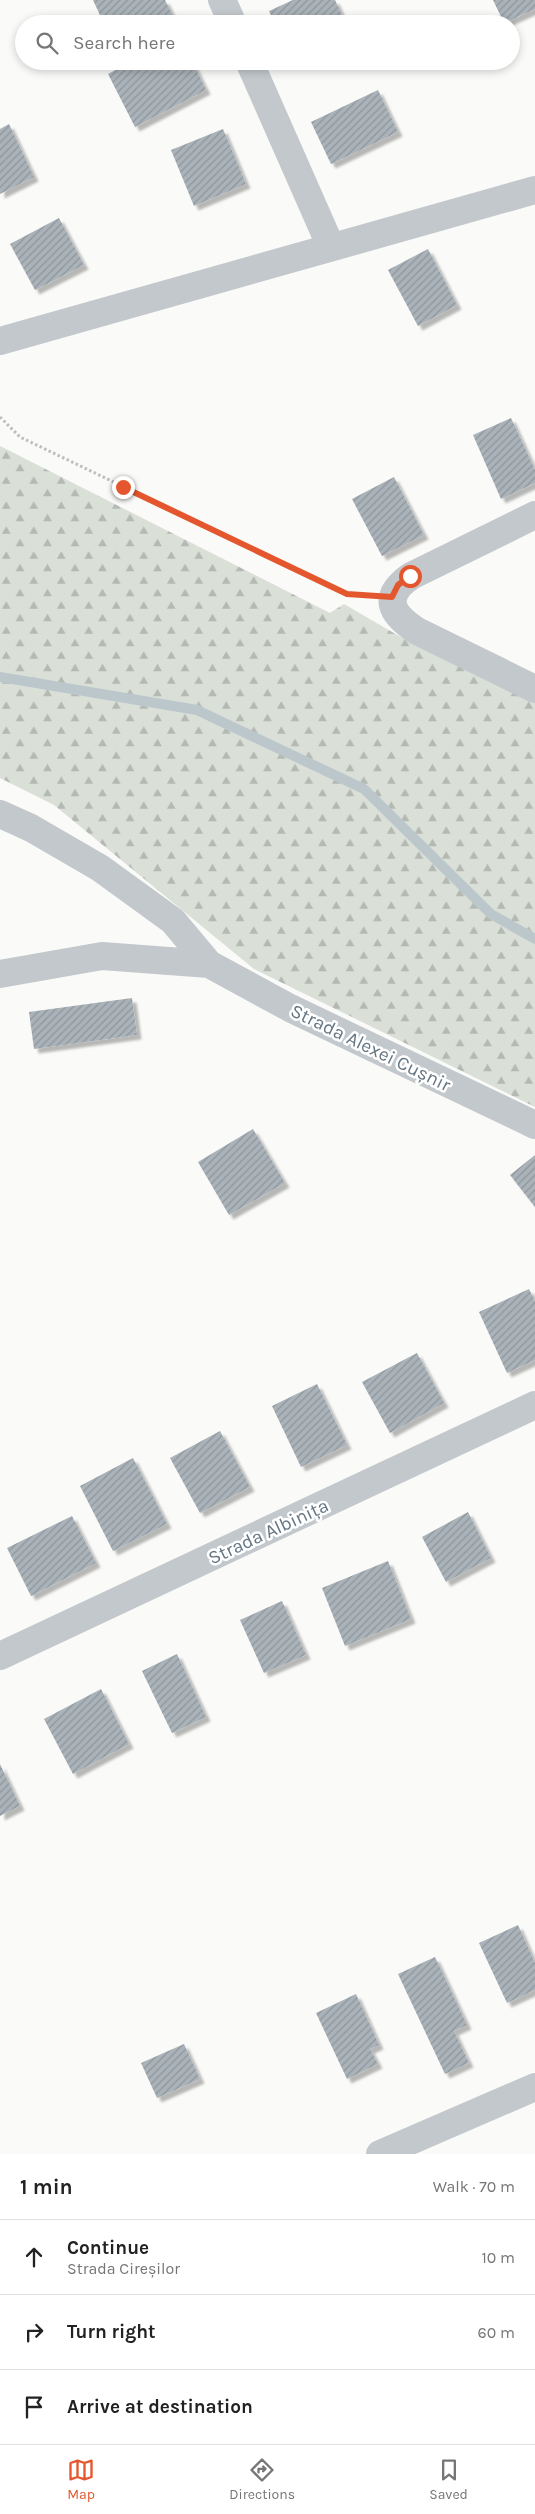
<!DOCTYPE html>
<meta charset="utf-8">
<style>
:root{--surface:#fff;--page:#f6f6f6;--text:#222;--muted:#767676;--line:#e0e0e0;--accent:#e4572e}
body{margin:0;font-family:Karla,sans-serif;background:var(--page);color:var(--text)}
.stop{position:absolute;width:15px;height:15px;margin:-11px;border:4px solid #e4572e;border-radius:50%;background:#fff}
.stop.end{background:#e4572e;border-color:#fff;box-shadow:0 1px 5px #0008}
.list{margin:0;padding:0;list-style:none}
h2{display:flex;justify-content:space-between;align-items:center;height:65px;margin:0;padding:0 20px;font-size:21px}
h2 small{font-size:16px;font-weight:400;color:var(--muted)}
.list li{display:grid;grid-template-columns:32px 1fr auto;gap:15px;align-items:center;box-sizing:border-box;height:75px;padding:0 20px;border-top:1px solid var(--line)}
.list b{display:block;font-size:19px;white-space:nowrap}
.list p{margin:0;font-size:16px;white-space:nowrap;color:var(--muted)}
.list em{font-size:16px;font-style:normal;color:var(--muted)}
.icon{flex:none;width:28px;height:28px;fill:none;stroke:currentColor;stroke-width:2;stroke-linecap:round;stroke-linejoin:round}
.map{position:relative;flex:none;width:535px;height:2154px;overflow:hidden}
.search{position:absolute;background:var(--surface);box-shadow:0 2px 8px #0003;left:15px;right:15px;top:15px;height:55px;display:flex;align-items:center;gap:12px;box-sizing:border-box;padding:0 18px;border-radius:28px;color:var(--muted);font-size:19px}
.sheet{height:290px;background:var(--surface)}
nav{display:flex;justify-content:space-around;align-items:center;box-sizing:border-box;height:70px;border-top:1px solid var(--line);background:var(--surface);font-size:14px;color:var(--muted)}
nav a{display:grid;justify-items:center;gap:2px}
nav .on{color:var(--accent)}
.map>svg:first-child{display:block}
</style>
<div class="map">
<svg width="535" height="2154" viewBox="0 0 535 2154">
<defs>
<pattern id="forest-firs" width="22" height="20" patternUnits="userSpaceOnUse" patternTransform="scale(1.25)"><rect width="22" height="20" fill="#dadfd7"/><path d="M5 1l3.5 6h-7zM16 11l3.5 6h-7z" fill="#b4b9b4"/></pattern>
<pattern id="building-hatch" width="6" height="6" patternUnits="userSpaceOnUse" patternTransform="scale(1.25)"><rect width="6" height="6" fill="#aab3b9"/><path d="M-1 1l2-2M0 6l6-6M5 7l2-2" fill="none" stroke="#8e969c"/></pattern>
<filter id="shadow"><feDropShadow dx="4.5" dy="4.5" stdDeviation="1" flood-color="#0004"/></filter>
</defs>
<rect width="100%" height="100%" fill="#fafaf8"/>
<path fill="url(#forest-firs)" d="M0,446L330,613L344,604L411,643L507,685L535,702V1107L254,969L54,805L0,778Z"/>
<g fill="none" stroke-linecap="round" stroke-linejoin="round">
<path stroke="#bbc7cb" stroke-width="10" d="M0,677L197,710L364,789L491,914L535,939"/>
</g>
<path fill="url(#building-hatch)" filter="url(#shadow)" d="M93,0H165L173,16L155,24H104Z
M293,0H335L346,24H275L269,11Z
M493,0H535V9L504,23Z
M132,61H192L206,90L135,127L108,74Z
M378,90L398,132L331,164L311,122Z
M9,124L34,177L0,194V129Z
M223,129L246,184L194,206L171,150Z
M59,218L84,265L35,290L10,244Z
M428,249L457,305L418,326L388,270Z
M511,418L535,470V483L501,499L473,435Z
M394,477L424,535L382,556L352,499Z
M132,998L137,1035L34,1049L29,1012Z
M253,1129L285,1183L229,1215L198,1162Z
M535,1155V1207L510,1175Z
M529,1289L535,1301V1360L507,1373L479,1312Z
M417,1353L444,1403L390,1433L362,1382Z
M317,1384L347,1445L301,1467L272,1406Z
M220,1431L250,1487L200,1513L170,1458Z
M133,1458L167,1524L113,1551L80,1486Z
M468,1512L491,1558L446,1582L422,1537Z
M72,1516L96,1563L31,1596L7,1548Z
M388,1561L411,1619L345,1646L322,1588Z
M282,1601L306,1655L264,1673L240,1620Z
M177,1654L206,1717L172,1733L142,1671Z
M101,1689L129,1744L73,1774L44,1719Z
M0,1764L20,1806L0,1816Z
M518,1925L535,1963V1990L507,2003L479,1943Z
M435,1957L467,2025L454,2031L469,2063L445,2074L398,1974Z
M356,1994L379,2045L370,2049L378,2064L347,2079L316,2013Z
M184,2044L200,2079L157,2098L141,2063Z"/>
<g fill="none" stroke-linecap="round" stroke-linejoin="round">
<path stroke="#bbbfc2" stroke-width="3" stroke-dasharray="2.5 2.5" stroke-linecap="butt" d="M0,417L20,437L347,594L362,595"/>
<path stroke="#c3c8cc" stroke-width="28" d="M222,0L233,24
M249,61L331,247
M0,341L535,190
M535,515L411,576C381,597 391,614 417,631L535,689
M0,814L31,828L100,868L173,921L209,964L290,1008L535,1125
M0,974L102,956L209,964
M0,1656L535,1405
M380,2154L535,2087"/>
</g>
<g fill="none" stroke-linecap="round" stroke-linejoin="round">
<path stroke="#e4572e" stroke-width="6" d="M123,487L347,594L392,597L398,585L410,576"/>
</g>
<g text-anchor="middle" stroke-width="5" stroke-linejoin="round" paint-order="stroke">
<g font-size="19" fill="#657683" stroke="#fff">
<text transform="translate(371 1047) rotate(26)" y="7">Strada Alexei Cușnir</text>
<text transform="translate(268 1531) rotate(-25)" y="7">Strada Albinița</text>
</g>
</g>
</svg>
<div class="stop" style="left:410px;top:576px"></div>
<div class="stop end" style="left:123px;top:487px"></div>
<div class="search"><svg class="icon" aria-label="search" viewBox="0 0 24 24"><circle cx="10" cy="10" r="6"/><path d="M15 15l6 6"/></svg>Search here</div>
</div>
<section class="sheet">
<h2>1 min<small>Walk · 70 m</small></h2>
<ul class="list">
<li><svg class="icon" aria-label="ahead" viewBox="0 0 24 24"><path d="M12 20V5M6 11l6-6 6 6"/></svg><div><b>Continue</b><p>Strada Cireșilor</p></div><em>10 m</em></li>
<li><svg class="icon" aria-label="right" viewBox="0 0 24 24"><path d="M7 20v-9h11M14 6l5 5-5 5"/></svg><div><b>Turn right</b></div><em>60 m</em></li>
<li><svg class="icon" aria-label="arrive" viewBox="0 0 24 24"><path d="M6 21V4h12l-3 4 3 4H6"/></svg><div><b>Arrive at destination</b></div></li>
</ul>
</section>
<nav>
<a class="on"><svg class="icon" aria-label="map" viewBox="0 0 24 24"><path d="M3 6l6-2 6 2 6-2v14l-6 2-6-2-6 2zM9 4v14M15 6v14"/></svg>Map</a>
<a><svg class="icon" aria-label="directions" viewBox="0 0 24 24"><path d="M12 3l9 9-9 9-9-9zM9 14v-3h6M13 9l2 2-2 2"/></svg>Directions</a>
<a><svg class="icon" aria-label="saved" viewBox="0 0 24 24"><path d="M7 4h10v16l-5-4-5 4z"/></svg>Saved</a>
</nav>
